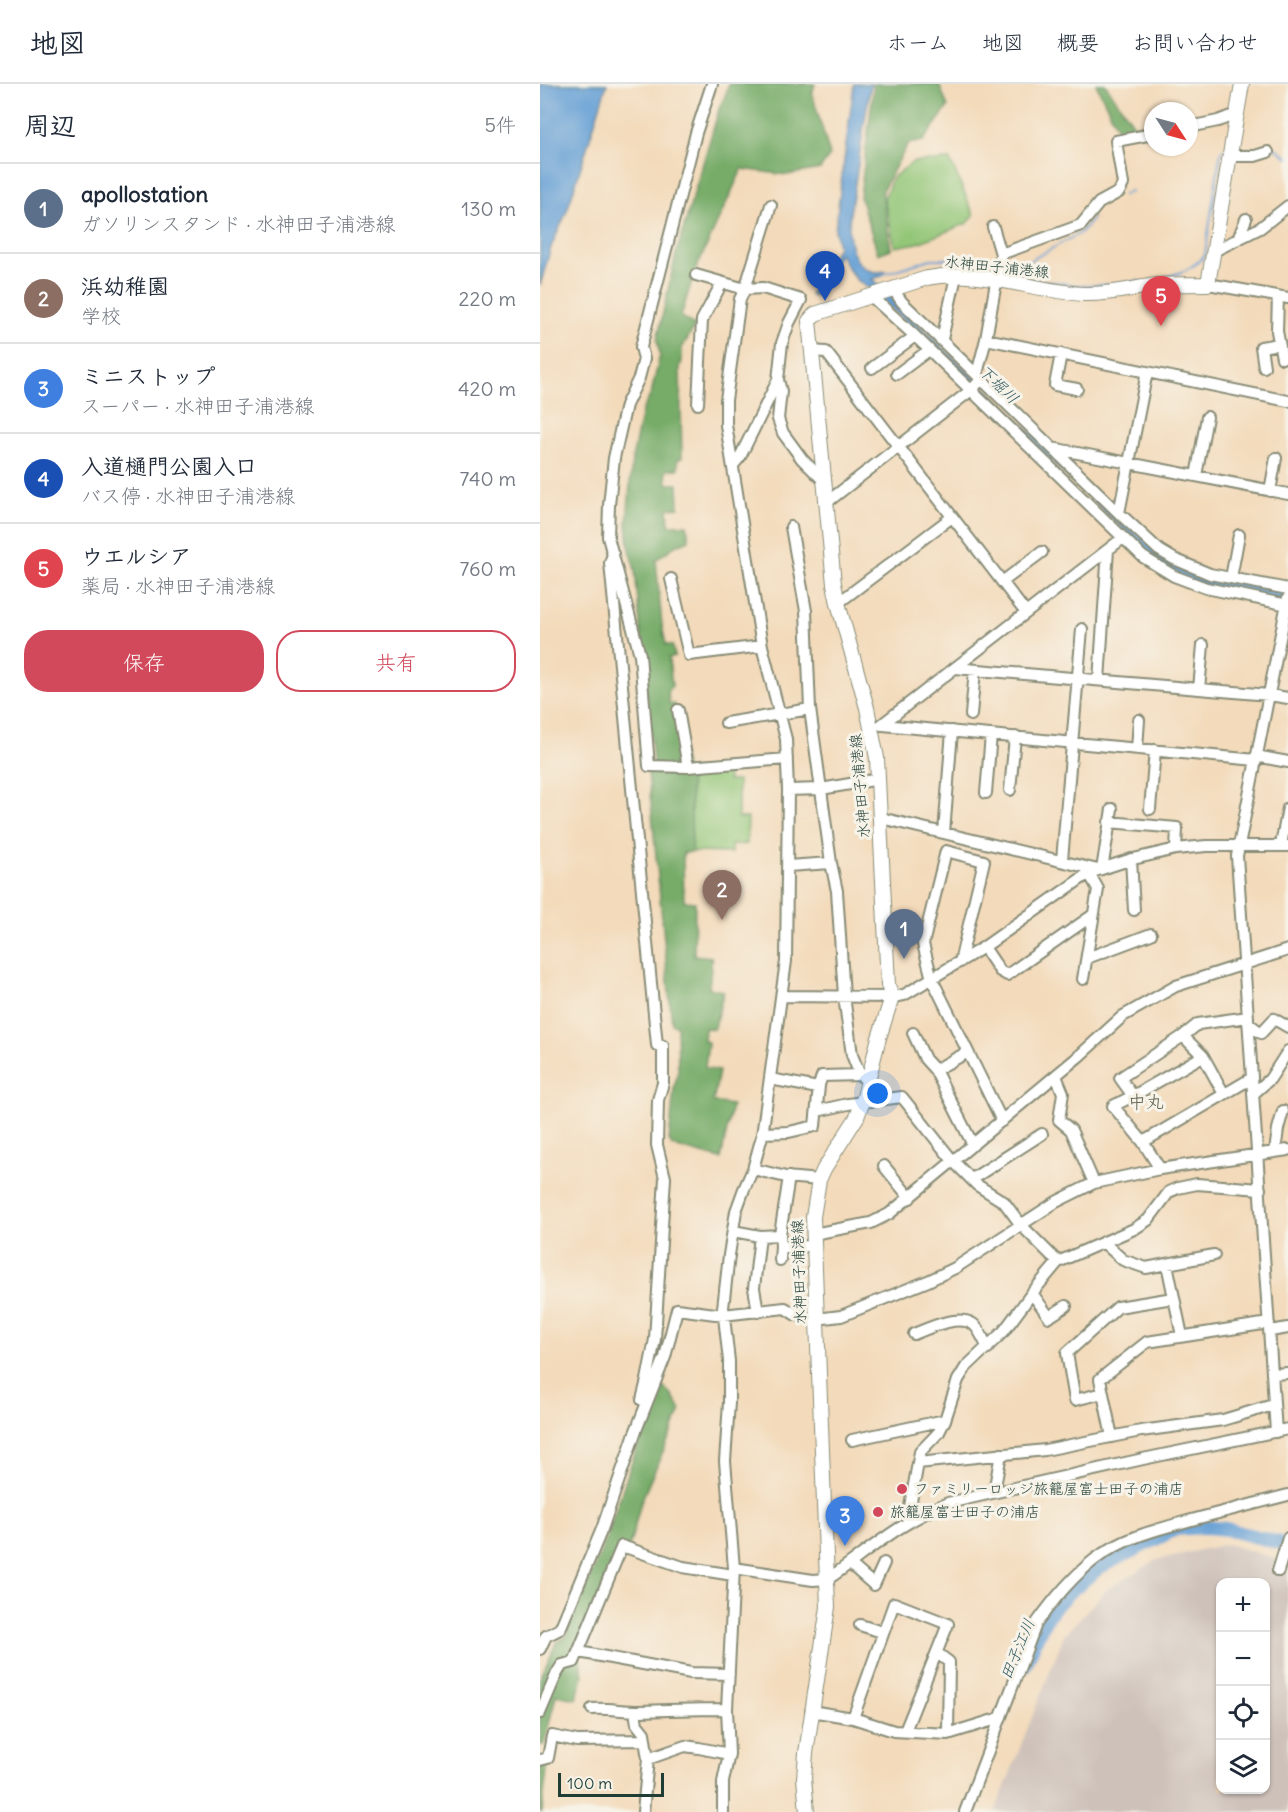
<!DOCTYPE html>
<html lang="ja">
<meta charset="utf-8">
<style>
:root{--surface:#fff;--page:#f6f6f7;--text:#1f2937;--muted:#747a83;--line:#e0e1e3;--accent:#d1495b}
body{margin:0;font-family:Delius,"Klee One",sans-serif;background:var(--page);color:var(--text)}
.controls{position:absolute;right:18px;bottom:18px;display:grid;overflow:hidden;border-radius:12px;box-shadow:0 2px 4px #0004}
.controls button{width:54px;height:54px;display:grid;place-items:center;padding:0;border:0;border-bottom:2px solid var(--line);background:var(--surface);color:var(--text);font:30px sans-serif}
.compass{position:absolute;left:604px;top:18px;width:54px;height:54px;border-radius:50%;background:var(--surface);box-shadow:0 2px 4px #0004;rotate:126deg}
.scale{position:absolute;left:18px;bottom:15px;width:106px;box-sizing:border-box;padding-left:6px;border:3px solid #1f3d34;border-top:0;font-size:16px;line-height:21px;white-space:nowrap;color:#1f3d34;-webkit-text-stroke:4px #f7f3e8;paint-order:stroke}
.you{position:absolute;left:338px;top:1010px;width:21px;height:21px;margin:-15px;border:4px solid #fff;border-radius:50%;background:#1a73e8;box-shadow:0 0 0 9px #1a73e833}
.badge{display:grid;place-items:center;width:39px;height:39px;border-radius:50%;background:var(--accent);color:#fff;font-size:20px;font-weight:700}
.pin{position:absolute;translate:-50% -50px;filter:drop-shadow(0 2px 3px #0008)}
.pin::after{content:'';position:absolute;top:32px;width:21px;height:18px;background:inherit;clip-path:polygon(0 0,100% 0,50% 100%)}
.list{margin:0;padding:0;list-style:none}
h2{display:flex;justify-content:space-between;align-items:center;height:78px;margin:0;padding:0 24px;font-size:26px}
h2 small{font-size:20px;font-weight:400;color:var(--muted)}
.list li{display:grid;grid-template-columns:39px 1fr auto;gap:18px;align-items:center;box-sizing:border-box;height:90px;padding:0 24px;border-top:2px solid var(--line)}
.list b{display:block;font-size:22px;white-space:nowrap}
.list p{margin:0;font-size:20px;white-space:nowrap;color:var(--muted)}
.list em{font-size:20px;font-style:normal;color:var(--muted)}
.actions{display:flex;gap:12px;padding:18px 24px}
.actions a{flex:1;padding:14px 0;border:2px solid var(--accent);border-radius:24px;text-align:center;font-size:21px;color:var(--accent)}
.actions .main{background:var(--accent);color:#fff}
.icon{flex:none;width:33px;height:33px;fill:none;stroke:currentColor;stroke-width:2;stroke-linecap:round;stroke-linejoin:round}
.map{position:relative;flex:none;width:748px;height:1728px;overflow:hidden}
header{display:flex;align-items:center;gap:36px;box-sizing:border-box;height:84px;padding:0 30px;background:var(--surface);border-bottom:2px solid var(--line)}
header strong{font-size:28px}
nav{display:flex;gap:33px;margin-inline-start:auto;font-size:21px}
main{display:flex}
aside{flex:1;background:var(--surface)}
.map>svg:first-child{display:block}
</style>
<header>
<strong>地図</strong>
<nav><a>ホーム</a><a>地図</a><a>概要</a><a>お問い合わせ</a></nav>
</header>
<main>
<aside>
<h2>周辺<small>5件</small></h2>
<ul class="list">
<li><span class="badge" style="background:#5c6f8a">1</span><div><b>apollostation</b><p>ガソリンスタンド · 水神田子浦港線</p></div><em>130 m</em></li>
<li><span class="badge" style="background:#8d6e63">2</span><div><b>浜幼稚園</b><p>学校</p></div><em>220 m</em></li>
<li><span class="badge" style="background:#3f7fe0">3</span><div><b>ミニストップ</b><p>スーパー · 水神田子浦港線</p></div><em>420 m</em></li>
<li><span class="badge" style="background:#1a4fb4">4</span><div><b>入道樋門公園入口</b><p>バス停 · 水神田子浦港線</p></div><em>740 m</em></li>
<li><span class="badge" style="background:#e0444e">5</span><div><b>ウエルシア</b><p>薬局 · 水神田子浦港線</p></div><em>760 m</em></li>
</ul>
<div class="actions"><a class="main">保存</a><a>共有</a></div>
</aside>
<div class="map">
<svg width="748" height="1728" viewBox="0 0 748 1728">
<rect width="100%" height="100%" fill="#f7f3e8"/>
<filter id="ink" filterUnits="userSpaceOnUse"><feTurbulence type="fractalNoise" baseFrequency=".0167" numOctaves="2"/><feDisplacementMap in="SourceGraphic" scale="12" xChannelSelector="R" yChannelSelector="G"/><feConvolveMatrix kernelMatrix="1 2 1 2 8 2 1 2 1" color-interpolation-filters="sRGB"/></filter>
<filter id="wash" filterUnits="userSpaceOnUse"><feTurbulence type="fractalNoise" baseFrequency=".008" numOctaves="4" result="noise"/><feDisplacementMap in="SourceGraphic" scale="24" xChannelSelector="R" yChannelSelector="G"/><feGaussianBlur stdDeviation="1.35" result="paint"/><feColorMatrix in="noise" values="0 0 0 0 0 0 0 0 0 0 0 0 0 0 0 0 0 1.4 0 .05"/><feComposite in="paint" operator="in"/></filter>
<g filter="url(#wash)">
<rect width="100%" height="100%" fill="#f3daba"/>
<path fill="#cec1ba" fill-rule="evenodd" d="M687,1460L748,1478V1728H455L524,1551L566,1506L616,1476ZM680,1498H726V1706H680Z"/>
<path fill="#93c677" stroke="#598256" stroke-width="1.5" d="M410,76L434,131L428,139L378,159L355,163L344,115L352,94L373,78Z
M150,686H187L188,697H198V734H208L207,760L191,761V769L152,768Z"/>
<path fill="#76ab68" stroke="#4a744e" stroke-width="1.5" d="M189,0H275L272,9L290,71L280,85L247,91L202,85L155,187L141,232L155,242L142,264V277L140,282L142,374L138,375V385L126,386L127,400H138L139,423L128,425L129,441H147L149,456L135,462L116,476L122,541L126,561H132L135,572L129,574L132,602L128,606L129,619L134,620L145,685L150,686L152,768L143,769L144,817L155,818L154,871L172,873L169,904L184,907L174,945L165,944L164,957L168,958L165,984L179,987L173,1018L192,1021L181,1075L132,1062L129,1056L134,1004L138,987L137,942L132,940L108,688L114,687L95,487L89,462L87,439L92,375L102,327L111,310L120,271L117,256L136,170L180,22L185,12Z
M334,0H399L408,23L383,57L368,60L342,107L351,165L338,170L320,113Z
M556,0H565L594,41L612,39L610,46C598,49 588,52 578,45Z
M122,1302L131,1310L141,1326L101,1418L89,1464L71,1483L38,1562L43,1592L36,1615L16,1611L4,1661H0V1595L16,1559L25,1554L65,1458L93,1374Z
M8,1678L2,1728H0V1679Z"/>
<path fill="#66a0d5" stroke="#426e84" stroke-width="1.5" d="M0,0H67L27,127L11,163L0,202Z
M314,0H331C325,33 320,67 315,100C312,118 307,138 310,156C313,176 324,192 345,187L342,192L332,195L612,465L609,470L330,204C315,199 306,182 300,169L278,203L275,212L270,211L279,194L298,163L295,146Z"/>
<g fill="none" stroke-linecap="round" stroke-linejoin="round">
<path stroke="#66a0d5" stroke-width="2" d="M730,64L739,66L748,74
M697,67L724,64
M583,111L591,107
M466,180L475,182L484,180L540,149L553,134
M469,181L477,193
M343,190L391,175H437L454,178
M488,195L542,202L569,201L599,197
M619,195C638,190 652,186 665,171L679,79L682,66H684
M300,1480L364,1433"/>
<path stroke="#66a0d5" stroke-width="14" d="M597,457C605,464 613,472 622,479C653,500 711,506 748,513
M485,1581L502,1542L513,1525L529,1508L560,1483L636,1445L666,1443L686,1445L748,1461"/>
</g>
</g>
<g filter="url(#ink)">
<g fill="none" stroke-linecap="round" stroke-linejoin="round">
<defs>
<path id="minor" d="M172,0L156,49L101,263L104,275L99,294L86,321L74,374L69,421L68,453L100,571L109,682L148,683L247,675
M649,43L678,37L697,30
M690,72H715L728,68
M453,143L461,170
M698,155L706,135
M674,167L720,144L748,122
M156,191L205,205L223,204L261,216L249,239L242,259L238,296L241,307L238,335L243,349L262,375L284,397
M668,200L748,214
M353,205L362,218L579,429L619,466L634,475L670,490L748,505
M331,212L375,252L603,473L634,492L666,504L748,521
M738,212L737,247L742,274
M402,255L416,192
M446,255L748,317
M272,267L286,268L486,529
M521,270L515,301L537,305
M724,283L721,263L739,260
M332,284L375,252
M357,290L389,266
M437,290L446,255L461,170L541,141L559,119L579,108L583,100L576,57L613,50
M158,320L162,236L182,199
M512,364L748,410
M194,380L200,373L238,296
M656,392L667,333
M730,407L736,374
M286,419L430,307L442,295
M579,429L607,288
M251,443L266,527L270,625L291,779L297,807L304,912L312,971L320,991L327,997
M73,470L70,479L117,961L123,962V999L118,1016L117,1061L125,1094L115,1255L107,1296L102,1316
M691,494L699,451
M131,495L149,571L222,562
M462,498L502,468
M298,519L412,433
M415,584L729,611L748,614
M559,596L568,466
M659,605L663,561
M138,626L148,683
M431,631L435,586
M186,639L270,625
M341,641L583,454
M343,641L716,676
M597,665L599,636
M716,672L748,678
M248,706L281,705L339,695
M470,706L475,653
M446,709L451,651
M610,725L615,666
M341,734L558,786
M569,738L637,744L636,765
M404,749L412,647
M741,761L748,724
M591,775L594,826
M522,776L542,545
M248,782L291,779
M562,785L572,725
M444,863L460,887L467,891L553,831
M547,874L611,850
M420,878L444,777L406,767L383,860L392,895L462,1037
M543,895L558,805L549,789
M243,912L352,913L364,911L444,863L549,789L589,776L636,765L666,762H748
M708,939L721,949L734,935L748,943
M373,949L385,975L395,986L433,1061
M643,952L658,940L708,933
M395,986L428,968
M516,992L523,1009L519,1036L531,1046L554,1099
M230,995L278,1004L282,992L320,991
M713,1010L730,995L748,967
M593,1012L663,972
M277,1027L308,1020L362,1013L413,1077L437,1101L464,1118L481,1141L518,1178
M222,1049L249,1048L275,1042L279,1002
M603,1058L712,994
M735,1068L738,1045L743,1027
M344,1082L370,1114
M213,1085L222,1052L246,877L248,706L246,655L222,562L186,341V316L200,215L205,205L231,121
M620,1085L603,1058L573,1022L593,1012L580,994L643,952L663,972L684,1010
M249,1093L240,1150L241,1162L251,1164L268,1162
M432,1095L502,1050
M193,1147L220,1152L240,1151
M273,1150L331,1139L349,1130L538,973L583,932L636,902L748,866
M563,1158L583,1176L606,1184L674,1171
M240,1176L241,1162
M627,1180L642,1252
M492,1209L509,1233L526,1222
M218,1228L214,1204L220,1152
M730,1247L748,1244
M374,1250C389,1244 418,1230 433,1240C439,1244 444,1257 448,1264
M732,1290L748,1289
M563,1309L535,1316L527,1269L578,1223L633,1214
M736,1348L697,772L748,514
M572,1353L560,1295L607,1258L729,1239
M312,1356L405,1336
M378,1379L505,1366L601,1347L683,1336L733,1321
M454,1408L461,1370
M367,1439L380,1368L399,1348L405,1336L418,1296L426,1283L464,1247L492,1209L518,1178L594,1145L608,1136L629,1108L638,1104L657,1100L720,1105
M310,1480L334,1501L344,1479
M194,1484L273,1496L288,1495C327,1468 363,1436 408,1419L603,1375L748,1345
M738,1487L748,1454
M320,1541L342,1548
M0,1565L6,1552L20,1545L62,1445L95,1349L125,1273L137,1225L183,1231L245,1224L256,1231L276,1235L301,1232L388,1197L415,1184L516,1118L554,1099L620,1085L748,1066
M39,1568L151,1589L189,1590
M397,1569L409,1578L408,1650
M52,1625C68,1624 82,1627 98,1627C128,1626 157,1625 187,1625
M95,1627L97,1640L104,1649L108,1675L103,1728
M271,1627L313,1634L354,1647L408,1650L460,1634
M0,1629L17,1589L22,1581L34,1578L82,1462L143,1483L193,1491
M313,1634L354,1519L408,1540L365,1647
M108,1675L145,1662L159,1664L189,1670
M0,1676L8,1674L12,1652L37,1657L104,1656
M183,1728V1698L189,1670L187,1625L194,1484L185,1377L189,1319V1277L183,1224L189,1171L196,1127L204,1105L213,1085L246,1093L279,1096
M425,1728L496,1540C513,1516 531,1494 554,1476C585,1452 623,1444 659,1434C689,1426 718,1419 748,1411"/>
<path id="major" d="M267,1728L264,1694L266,1669L288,1523L273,1133L279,1096L284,1085L317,1033L323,1017L338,957L352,913L348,901L337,674L327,624L298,519L294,500L269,237L275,230L387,194C438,184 493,207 544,210C569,211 593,204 617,201C634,200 651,200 668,200L702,0"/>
</defs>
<use href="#minor" stroke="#898c77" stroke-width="14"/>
<use href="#major" stroke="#898c77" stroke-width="16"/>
<use href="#minor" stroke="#fff" stroke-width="10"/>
<use href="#major" stroke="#fff" stroke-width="14"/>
</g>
</g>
<g fill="#d1495b" stroke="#f7f3e8" stroke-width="2">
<circle cx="362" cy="1405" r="6"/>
<circle cx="338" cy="1428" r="6"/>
</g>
<g text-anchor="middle" stroke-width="6" stroke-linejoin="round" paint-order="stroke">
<g font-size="15" fill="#1f3d34" stroke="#f7f3e8">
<text transform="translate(457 183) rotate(6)" y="5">水神田子浦港線</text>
<text transform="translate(320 702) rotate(-95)" y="5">水神田子浦港線</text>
<text transform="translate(259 1188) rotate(-92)" y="5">水神田子浦港線</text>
</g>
<g font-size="15" fill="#1f3d34" stroke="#f7f3e8" text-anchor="start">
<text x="374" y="1410">ファミリーロッジ旅籠屋富士田子の浦店</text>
<text x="350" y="1433">旅籠屋富士田子の浦店</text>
</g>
<g font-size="16" font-style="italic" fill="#345b64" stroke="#f7f3e8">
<text transform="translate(459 300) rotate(44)" y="6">下堀川</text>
<text transform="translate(477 1565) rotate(-67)" y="6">田子江川</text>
</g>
<g font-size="18" fill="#5f614f" stroke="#f7f3e8">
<text x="606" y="1024">中丸</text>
</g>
</g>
</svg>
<div class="controls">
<button>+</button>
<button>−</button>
<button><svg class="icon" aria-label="locate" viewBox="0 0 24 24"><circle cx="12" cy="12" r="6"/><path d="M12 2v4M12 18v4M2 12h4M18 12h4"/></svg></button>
<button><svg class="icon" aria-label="layers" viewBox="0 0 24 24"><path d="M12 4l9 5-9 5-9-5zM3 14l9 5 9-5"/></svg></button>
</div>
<svg class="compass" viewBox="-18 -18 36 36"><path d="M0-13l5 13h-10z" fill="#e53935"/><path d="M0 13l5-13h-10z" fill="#747a83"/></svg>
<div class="scale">100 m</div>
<div class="you"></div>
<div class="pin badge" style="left:364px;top:875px;background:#5c6f8a">1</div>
<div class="pin badge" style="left:182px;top:836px;background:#8d6e63">2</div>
<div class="pin badge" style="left:305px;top:1462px;background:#3f7fe0">3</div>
<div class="pin badge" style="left:285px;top:217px;background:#1a4fb4">4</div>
<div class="pin badge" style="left:621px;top:242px;background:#e0444e">5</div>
</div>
</main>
